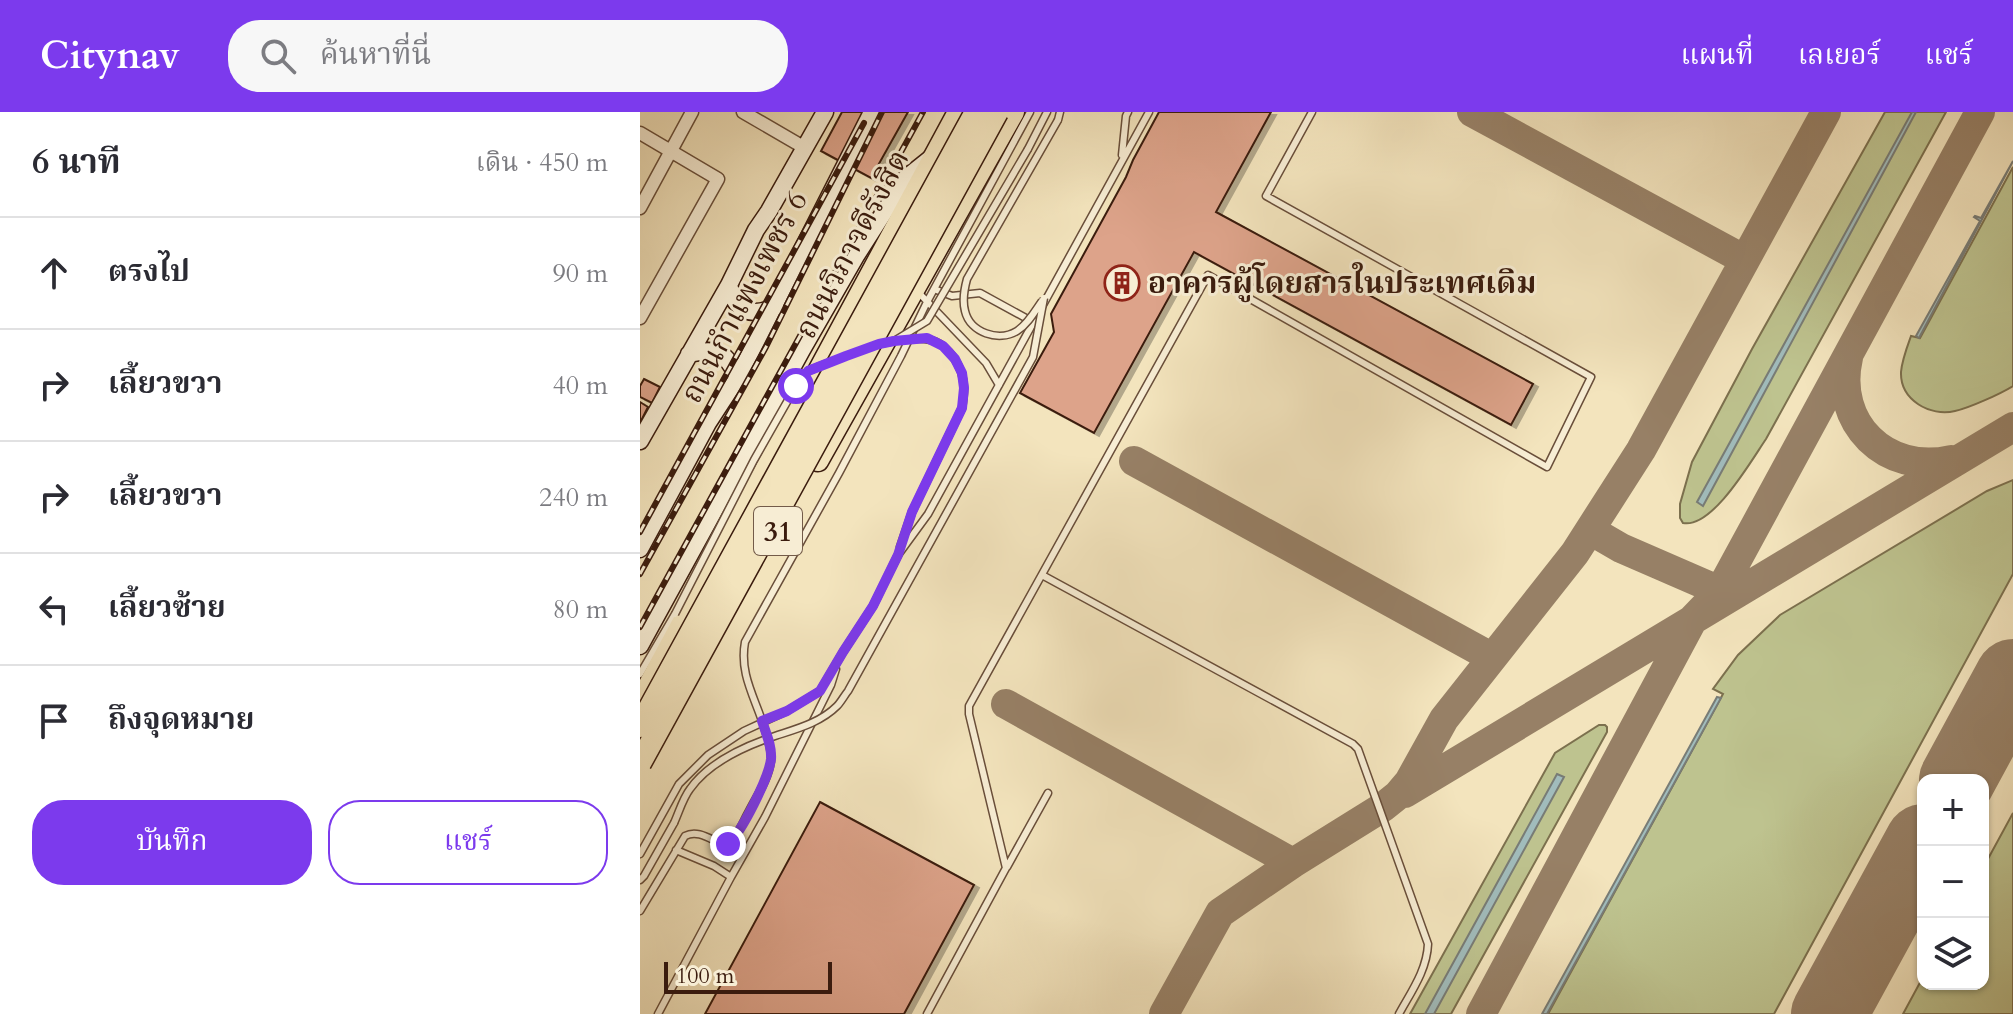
<!DOCTYPE html>
<html lang="th">
<meta charset="utf-8">
<style>
:root{--surface:#fff;--page:#f7f7f7;--text:#2b2b33;--muted:#7c7c81;--line:#e1e1e2;--accent:#7c3aed}
body{margin:0;font-family:Cardo,"Noto Serif Thai",serif;background:var(--page);color:var(--text)}
.controls{position:absolute;right:24px;bottom:24px;display:grid;overflow:hidden;border-radius:16px;box-shadow:0 2px 6px #0004}
.controls button{width:72px;height:72px;display:grid;place-items:center;padding:0;border:0;border-bottom:2px solid var(--line);background:var(--surface);color:var(--text);font:40px sans-serif}
.scale{position:absolute;left:24px;bottom:20px;width:168px;box-sizing:border-box;padding-left:8px;border:4px solid #3b1c0e;border-top:0;font-size:22px;line-height:28px;white-space:nowrap;color:#3b1c0e;-webkit-text-stroke:6px #f7edd4;paint-order:stroke}
.stop{position:absolute;width:24px;height:24px;margin:-18px;border:6px solid #7c3aed;border-radius:50%;background:#fff}
.stop.end{background:#7c3aed;border-color:#fff;box-shadow:0 2px 8px #0008}
.list{margin:0;padding:0;list-style:none}
h2{display:flex;justify-content:space-between;align-items:center;height:104px;margin:0;padding:0 32px;font-size:34px}
h2 small{font-size:26px;font-weight:400;color:var(--muted)}
.list li{display:grid;grid-template-columns:52px 1fr auto;gap:24px;align-items:center;box-sizing:border-box;height:112px;padding:0 32px;border-top:2px solid var(--line)}
.list b{display:block;font-size:30px;white-space:nowrap}
.list em{font-size:26px;font-style:normal;color:var(--muted)}
.actions{display:flex;gap:16px;padding:24px 32px}
.actions a{flex:1;padding:18px 0;border:2px solid var(--accent);border-radius:32px;text-align:center;font-size:28px;color:var(--accent)}
.actions .main{background:var(--accent);color:#fff}
.icon{flex:none;width:44px;height:44px;fill:none;stroke:currentColor;stroke-width:2;stroke-linecap:round;stroke-linejoin:round}
.map{position:relative;flex:none;width:1373px;height:902px;overflow:hidden}
header{display:flex;align-items:center;gap:48px;box-sizing:border-box;height:112px;padding:0 40px;background:var(--accent);color:#fff}
header strong{font-size:38px}
nav{display:flex;gap:44px;margin-inline-start:auto;font-size:28px}
.search{width:560px;height:72px;background:var(--page);display:flex;align-items:center;gap:20px;box-sizing:border-box;padding:0 28px;border-radius:32px;color:var(--muted);font-size:30px}
main{display:flex}
aside{flex:1;background:var(--surface)}
.map>svg:first-child{display:block}
</style>
<header>
<strong>Citynav</strong>
<div class="search"><svg class="icon" aria-label="search" viewBox="0 0 24 24"><circle cx="10" cy="10" r="6"/><path d="M15 15l6 6"/></svg>ค้นหาที่นี่</div>
<nav><a>แผนที่</a><a>เลเยอร์</a><a>แชร์</a></nav>
</header>
<main>
<aside>
<h2>6 นาที<small>เดิน · 450 m</small></h2>
<ul class="list">
<li><svg class="icon" aria-label="ahead" viewBox="0 0 24 24"><path d="M12 20V5M6 11l6-6 6 6"/></svg><div><b>ตรงไป</b></div><em>90 m</em></li>
<li><svg class="icon" aria-label="right" viewBox="0 0 24 24"><path d="M7 20v-9h11M14 6l5 5-5 5"/></svg><div><b>เลี้ยวขวา</b></div><em>40 m</em></li>
<li><svg class="icon" aria-label="right" viewBox="0 0 24 24"><path d="M7 20v-9h11M14 6l5 5-5 5"/></svg><div><b>เลี้ยวขวา</b></div><em>240 m</em></li>
<li><svg class="icon" aria-label="left" viewBox="0 0 24 24"><path d="M17 20v-9H6M10 6l-5 5 5 5"/></svg><div><b>เลี้ยวซ้าย</b></div><em>80 m</em></li>
<li><svg class="icon" aria-label="arrive" viewBox="0 0 24 24"><path d="M6 21V4h12l-3 4 3 4H6"/></svg><div><b>ถึงจุดหมาย</b></div></li>
</ul>
<div class="actions"><a class="main">บันทึก</a><a>แชร์</a></div>
</aside>
<div class="map">
<svg width="1373" height="902" viewBox="0 0 1373 902">
<defs>
<filter id="shadow"><feDropShadow dx="5" dy="3" stdDeviation="0" flood-color="#0004"/></filter>
</defs>
<rect width="100%" height="100%" fill="#f3e4bd"/>
<filter id="stains"><feTurbulence type="fractalNoise" baseFrequency=".0025" numOctaves="4"/><feColorMatrix values="0 0 0 0 .2 0 0 0 0 .09 0 0 0 0 .02 0 0 0 .5 -.17"/></filter>
<radialGradient id="worn" r=".72"><stop offset=".6" stop-color="#630" stop-opacity="0"/><stop offset="1" stop-color="#630" stop-opacity=".3"/></radialGradient>
<path fill="#bec38f" stroke="#7c704e" stroke-width="2" d="M1245,0H1306L1126,327C1111,349 1072,417 1043,411L1040,406V392L1052,350L1112,237Z
M1373,55V274C1360,282 1329,296 1315,299C1290,305 1260,288 1261,260C1262,248 1267,235 1271,224L1280,226Z
M1373,368V462L1134,902H908L1083,582L1073,577L1098,543L1140,503L1347,379Z
M959,613H965L967,615V620L811,902H770L915,641Z
M1373,701V902H1263L1283,865V872H1343V756Z"/>
<path fill="#a1bcbc" stroke="#787c76" stroke-width="2" d="M1272,0H1276L1063,394L1057,390Z
M1373,49L1279,226L1276,224L1340,109L1334,105L1335,104L1341,106Z
M1077,585L1081,586L907,902H902Z
M917,662L924,665L794,902H785Z"/>
<g fill="none" stroke-linecap="round" stroke-linejoin="round">
<path stroke="#978066" stroke-width="30" d="M832,0L1105,148
M1208,246C1193,311 1246,363 1311,348
M494,349L851,545
M950,418L981,436L1080,479
M366,592L653,751
M765,681L1373,315
M524,902L580,801L653,751L743,695L758,683L769,670L804,607L935,441L1001,338L1186,0
M841,902L1053,507L1080,479L1340,0"/>
<path stroke="#978066" stroke-width="76" d="M1317,668L1373,565
M1189,902L1283,730"/>
</g>
<path fill="#dda38a" stroke="#3b1c0e" stroke-width="2" filter="url(#shadow)" d="M202,0H268L231,66L181,39Z
M519,0H631L576,100L893,272L871,313L554,140L454,321L380,281L414,220L411,202L486,65L493,48Z
M4,267L20,275L12,291L0,285V274Z
M0,290L8,295L0,311Z
M180,690L334,773L264,902H65Z"/>
<g fill="none" stroke-linecap="round" stroke-linejoin="round">
<defs>
<path id="service" d="M418,8L420,0
M388,37L407,0
M482,43L486,4L488,0
M294,177L312,184L340,181L393,210
M278,180L346,251L359,273
M260,435L272,400L322,296
M402,463L713,632L718,637L788,832C787,858 771,880 759,902
M0,562L35,502
M36,738L74,754L91,765
M0,742L39,672L68,643L104,619L147,599L180,579L203,540L233,494L258,443L288,402L509,0
M367,755L408,681
M0,768L4,764L34,711
M0,799L45,724C58,717 71,728 84,733C97,728 102,711 109,699C117,683 129,667 131,648C132,638 128,628 125,618C116,587 99,563 105,530L199,361L261,244L287,190L390,0
M18,902L91,765L125,705L191,573L196,557
M287,902L366,756L329,602V594L568,163L907,355L951,265L626,84L672,0"/>
<path id="minor" d="M103,0L165,36
M0,21L78,67L0,206
M0,96L52,0"/>
<path id="secondary" d="M89,173C95,199 110,206 135,195
M49,242C78,235 85,240 98,265
M0,329L89,173L116,118L129,99L185,0
M0,437L68,311L98,265L232,0
M0,534L162,238L216,144L266,66L291,46"/>
<path id="trunk" d="M178,349L374,0
M0,589L318,0"/>
</defs>
<use href="#service" stroke="#694e3a" stroke-width="9"/>
<use href="#minor" stroke="#694e3a" stroke-width="15"/>
<use href="#secondary" stroke="#3b1c0e" stroke-width="19"/>
<use href="#trunk" stroke="#3b1c0e" stroke-width="23"/>
<use href="#service" stroke="#f7edd4" stroke-width="6"/>
<use href="#minor" stroke="#f7edd4" stroke-width="12"/>
<use href="#secondary" stroke="#f7edd4" stroke-width="16"/>
<use href="#trunk" stroke="#f3e4bd" stroke-width="20"/>
<defs>
<path id="rail" d="M0,420L224,11
M0,462L126,235L242,0
M0,515L283,0"/>
</defs>
<use href="#rail" stroke="#3b1c0e" stroke-width="6"/>
<use href="#rail" stroke="#f7edd4" stroke-width="3" stroke-dasharray="9" stroke-linecap="butt"/>
<defs>
<path id="service-bridge" d="M402,189C395,199 388,212 377,219C359,230 330,221 325,199C322,188 324,178 327,167L418,8
M258,228C266,228 275,226 284,227C307,228 324,255 324,277C324,283 323,290 322,296
M238,232L254,229L287,209L388,37
M35,502L114,348L156,274L168,259L193,249
M34,711C39,700 43,686 50,677C69,650 105,634 135,624C156,617 180,611 197,594C201,590 204,584 208,579L393,245L404,186"/>
<path id="motorway-bridge" d="M0,614L336,0
M0,651L357,0"/>
</defs>
<use href="#service-bridge" stroke="#694e3a" stroke-width="9" stroke-linecap="butt"/>
<use href="#motorway-bridge" stroke="#3b1c0e" stroke-width="25" stroke-linecap="butt"/>
<use href="#service-bridge" stroke="#f7edd4" stroke-width="6"/>
<use href="#motorway-bridge" stroke="#f3e4bd" stroke-width="22"/>
</g>
<g fill="none" stroke-linecap="round" stroke-linejoin="round">
<path stroke="#7c3aed" stroke-width="10" d="M88,732C102,720 129,665 131,647C132,634 126,621 122,609L147,599L180,579L203,540L233,494L258,443L272,400L322,296L324,276L322,261L315,247L303,234L287,226L254,229L239,232L206,244L168,259L156,274"/>
</g>
<defs>
<symbol id="building-ring" viewBox="-11 -11 22 22"><circle r="9.5" fill="#f7edd4" stroke="#8f2418" stroke-width="1.5"/><path d="M-4-6H4V6H1V3H-1V6H-4ZM-2.5-4.3h1.7v1.8h-1.7ZM.8-4.3h1.7v1.8H.8ZM-2.5-1h1.7V.8h-1.7ZM.8-1h1.7V.8H.8Z" fill="#8f2418"/></symbol>
</defs>
<g fill-rule="evenodd">
<use href="#building-ring" x="462" y="151" width="40" height="40"/>
</g>
<g text-anchor="middle" stroke-width="6" stroke-linejoin="round" paint-order="stroke">
<rect fill="#f7edd4" stroke="#735b49" stroke-width="2" x="114" y="395" width="48" height="48" rx="6"/>
<g font-size="28" font-weight="bold" fill="#3b1c0e">
<text x="138" y="429">31</text>
</g>
<g font-size="30" fill="#3b1c0e" stroke="#f7edd4">
<text transform="translate(212 132) rotate(-62)" y="10">ถนนวิภาวดีรังสิต</text>
<text transform="translate(104 185) rotate(-62)" y="10">ถนนกำแพงเพชร 6</text>
</g>
<g font-size="30" font-weight="bold" fill="#3b1c0e" stroke="#f7edd4" text-anchor="start">
<text x="508" y="181">อาคารผู้โดยสารในประเทศเดิม</text>
</g>
</g>
<rect width="100%" height="100%" filter="url(#stains)"/>
<rect width="100%" height="100%" fill="url(#worn)"/>
</svg>
<div class="controls">
<button>+</button>
<button>−</button>
<button><svg class="icon" aria-label="layers" viewBox="0 0 24 24"><path d="M12 4l9 5-9 5-9-5zM3 14l9 5 9-5"/></svg></button>
</div>
<div class="scale">100 m</div>
<div class="stop" style="left:156px;top:274px"></div>
<div class="stop end" style="left:88px;top:732px"></div>
</div>
</main>
